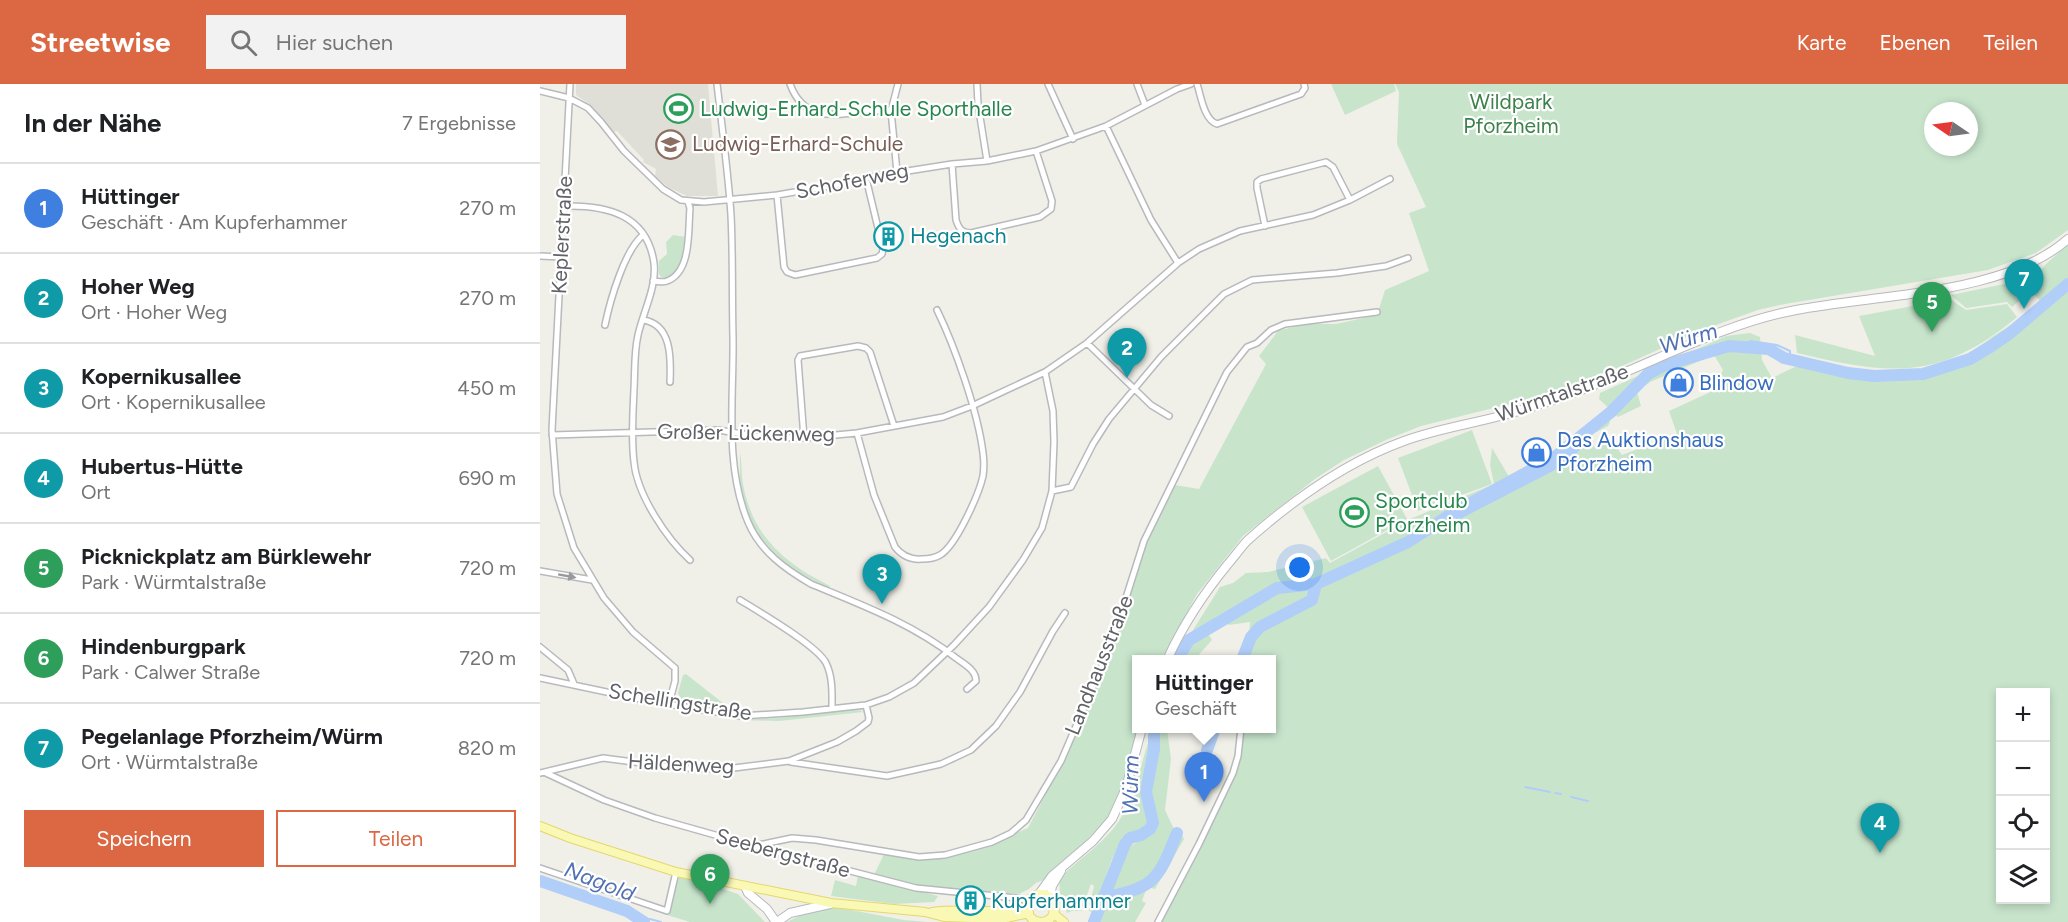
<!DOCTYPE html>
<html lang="de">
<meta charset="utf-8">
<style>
:root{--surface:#fff;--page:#f2f2f2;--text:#202124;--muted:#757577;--line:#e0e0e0;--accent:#db6743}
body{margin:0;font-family:Figtree,sans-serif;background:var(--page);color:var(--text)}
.controls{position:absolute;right:18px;bottom:18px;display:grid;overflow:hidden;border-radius:0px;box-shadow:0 3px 9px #0003}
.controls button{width:54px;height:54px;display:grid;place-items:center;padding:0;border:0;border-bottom:2px solid var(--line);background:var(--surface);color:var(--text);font:30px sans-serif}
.compass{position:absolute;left:1384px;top:18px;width:54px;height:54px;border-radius:50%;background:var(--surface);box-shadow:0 3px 9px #0003;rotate:283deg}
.you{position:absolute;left:760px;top:484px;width:21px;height:21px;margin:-15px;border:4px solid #fff;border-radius:50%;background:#1a73e8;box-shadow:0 0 0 9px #1a73e833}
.badge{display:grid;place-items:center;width:39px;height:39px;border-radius:50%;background:var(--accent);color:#fff;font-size:20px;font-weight:700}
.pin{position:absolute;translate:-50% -50px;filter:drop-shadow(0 2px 3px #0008)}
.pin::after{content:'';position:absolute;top:32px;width:21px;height:18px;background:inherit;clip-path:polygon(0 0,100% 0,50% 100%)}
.popup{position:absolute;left:592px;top:571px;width:144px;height:78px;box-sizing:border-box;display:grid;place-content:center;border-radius:0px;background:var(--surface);filter:drop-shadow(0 2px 4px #0005);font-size:20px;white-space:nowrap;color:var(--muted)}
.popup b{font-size:22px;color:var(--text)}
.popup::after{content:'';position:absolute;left:50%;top:100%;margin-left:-12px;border:12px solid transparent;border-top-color:var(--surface)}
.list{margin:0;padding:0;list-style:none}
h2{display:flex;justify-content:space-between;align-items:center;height:78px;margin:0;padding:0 24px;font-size:26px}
h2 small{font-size:20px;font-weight:400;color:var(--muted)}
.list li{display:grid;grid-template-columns:39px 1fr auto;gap:18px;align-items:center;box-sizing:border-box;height:90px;padding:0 24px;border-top:2px solid var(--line)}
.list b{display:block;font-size:22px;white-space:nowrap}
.list p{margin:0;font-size:20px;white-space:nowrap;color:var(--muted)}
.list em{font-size:20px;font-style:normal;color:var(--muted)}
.actions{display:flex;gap:12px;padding:18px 24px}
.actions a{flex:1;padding:14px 0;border:2px solid var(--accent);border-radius:0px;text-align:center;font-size:21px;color:var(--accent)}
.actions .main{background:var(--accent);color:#fff}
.icon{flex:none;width:33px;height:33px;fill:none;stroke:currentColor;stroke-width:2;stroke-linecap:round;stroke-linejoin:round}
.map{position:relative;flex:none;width:1528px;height:838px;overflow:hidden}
header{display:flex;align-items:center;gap:36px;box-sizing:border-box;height:84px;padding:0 30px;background:var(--accent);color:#fff}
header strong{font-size:28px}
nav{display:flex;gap:33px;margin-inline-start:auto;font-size:21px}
.search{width:420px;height:54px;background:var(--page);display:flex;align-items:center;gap:15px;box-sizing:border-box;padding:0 21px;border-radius:0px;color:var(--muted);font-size:22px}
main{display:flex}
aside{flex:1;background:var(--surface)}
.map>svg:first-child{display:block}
</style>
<header>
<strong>Streetwise</strong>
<div class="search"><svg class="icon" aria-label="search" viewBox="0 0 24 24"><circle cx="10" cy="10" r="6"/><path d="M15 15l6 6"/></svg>Hier suchen</div>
<nav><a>Karte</a><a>Ebenen</a><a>Teilen</a></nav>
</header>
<main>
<aside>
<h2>In der Nähe<small>7 Ergebnisse</small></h2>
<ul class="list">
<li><span class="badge" style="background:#3f7fe0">1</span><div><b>Hüttinger</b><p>Geschäft · Am Kupferhammer</p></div><em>270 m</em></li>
<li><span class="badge" style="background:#0f9aa8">2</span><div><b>Hoher Weg</b><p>Ort · Hoher Weg</p></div><em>270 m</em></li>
<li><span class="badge" style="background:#0f9aa8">3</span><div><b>Kopernikusallee</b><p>Ort · Kopernikusallee</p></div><em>450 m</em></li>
<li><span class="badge" style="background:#0f9aa8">4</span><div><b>Hubertus-Hütte</b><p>Ort</p></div><em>690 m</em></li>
<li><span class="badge" style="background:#2e9e5b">5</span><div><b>Picknickplatz am Bürklewehr</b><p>Park · Würmtalstraße</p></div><em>720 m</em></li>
<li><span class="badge" style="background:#2e9e5b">6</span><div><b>Hindenburgpark</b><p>Park · Calwer Straße</p></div><em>720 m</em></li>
<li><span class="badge" style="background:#0f9aa8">7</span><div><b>Pegelanlage Pforzheim/Würm</b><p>Ort · Würmtalstraße</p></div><em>820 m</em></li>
</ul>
<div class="actions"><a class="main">Speichern</a><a>Teilen</a></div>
</aside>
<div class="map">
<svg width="1528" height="838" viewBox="0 0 1528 838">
<rect width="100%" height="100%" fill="#f0f0e9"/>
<path fill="#e0dfd7" d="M36,0H168L178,112H147L128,103L115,92L116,85L103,78L104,76L77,47L73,48L49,20L36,11Z"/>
<path fill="#c8e5cc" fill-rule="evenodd" d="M791,0H854L856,7L805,31Z
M855,0H1528V146L1496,169L1448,186L1245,220L1218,226L1162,246L1080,283L998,313L881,342L846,356L804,376L775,395L703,452L657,510L622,575L596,576V644L598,645L581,709L568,733L535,769L506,795L496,799L489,805L479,810L385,802L370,801L334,791L344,770L381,776L406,773L441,764L488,744L520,683L550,611L576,559L607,456L635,401L659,405L726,280L719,272L738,247L765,240H796L837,231L845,206L889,187L869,129L886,123L857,60L859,8ZM1393,27H1429V63H1393Z
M133,151L146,153C145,171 142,183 127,194H122L119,190V177L127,170L126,158Z
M1528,161V838H619L689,700L703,645L732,644V576L699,575L709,552L710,538L689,541L682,533L656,547L653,546L680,503L693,499L706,489L728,488L786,474L790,479L870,435L954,400L950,381L952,364L971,396L1006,376L1066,330L1070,338L1068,342L1051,351L1050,354L1055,364L1072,357L1082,371L1137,350L1129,327L1177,305L1175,297V293L1181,290L1183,286L1174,271L1110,298L1097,308L1101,322L1078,333L1059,315L1060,309L1186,252L1210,249L1220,253L1222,276L1232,294L1259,281L1256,271C1317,287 1368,300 1427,270C1444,261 1473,234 1490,235L1504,221L1492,208C1497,183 1510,177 1528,161ZM1460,608H1506V816H1460Z
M1474,198H1490L1480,216L1472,223L1467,218L1426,224L1411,211Z
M1410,215L1426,226L1467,220L1477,233C1399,298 1350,291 1257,269L1255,251L1335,272L1319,232Z
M932,346L952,400L878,427L858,374Z
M200,369C202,377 201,390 203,400C213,453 244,479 290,502L289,504C248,486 211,457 202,410C199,397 200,382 200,369Z
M838,382L867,435L791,477L762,423Z
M666,547L672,556L655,575H639L649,559Z
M146,590L188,623V625H177L178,619L151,614L149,619L141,616L138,609L143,591Z
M317,625L324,628L239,637L197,636L238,634Z
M618,645H627L631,675L625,726L633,743L642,751L644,755L615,805L607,803L602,817L606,819L595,838H557L563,820L588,765C596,756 613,753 616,741C619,729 609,716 609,704C610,683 623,668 618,645Z
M612,648V671L605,706L611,740C604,752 590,750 580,762C565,782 564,808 554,829L549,827C548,818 553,810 554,802L551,800L541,827H532L527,829L520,809L519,795C538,775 568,757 582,732C598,707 601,675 612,648Z
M140,791L198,810L225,838H150L127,831Z
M318,791L398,812L394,818L354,820L291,812L295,796L316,802Z
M290,822L364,836L387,838H247L267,828Z"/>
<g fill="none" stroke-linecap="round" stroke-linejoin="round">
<path stroke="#b1cef8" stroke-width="2" d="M1204,263L1210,257L1237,261L1250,267V275
M985,703L1010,708
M1015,709L1021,710
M1031,713L1048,717
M103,837L110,835L121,838"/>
<path stroke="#b1cef8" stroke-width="7" d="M868,458L1021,379L1036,365"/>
<path stroke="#b1cef8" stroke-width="12" d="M637,576L649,556L737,504L776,500L868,458L916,427L1015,373L1071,328L1108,290L1125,281L1189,262L1229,265L1244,274L1308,289L1334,292L1383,290L1430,275L1450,263L1469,250L1528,200
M702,576L711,553L720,543L772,516L776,500
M667,666L675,644
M0,797L87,827L104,838
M562,814C614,804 618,797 637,749
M554,838L585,760L590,754L601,751L610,745L613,739L606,708L614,665V644"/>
<defs>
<path id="street" d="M30,0L12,346L17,410L34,464L64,514L93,548L135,584V597L129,620
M177,0C182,43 188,87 191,131C193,171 192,213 193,253C194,313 184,381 208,438C220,467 245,485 271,500C322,521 373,540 416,574C424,580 436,586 436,597L427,605
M250,0C268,49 313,23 351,27
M437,0L438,20L447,77
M508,0L533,55
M597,0L605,21
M657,0C661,12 664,36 677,40L761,10L765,4L764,0
M0,7L29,14L48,24L61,38L84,67L123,105L141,116L164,118L237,111L290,102L342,91L412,80L447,77L496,67L566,42L637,5L651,0
M566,42L611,136L638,179
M412,80L416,136C419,145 422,149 431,149L500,133L511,125L512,117L496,67
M357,88L351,27L358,0
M237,111L244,183L247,188L255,191L337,174L342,170L343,165L326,94
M24,122C66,121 107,130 114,179C117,203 103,228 98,251C94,268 95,287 94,305C93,330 91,354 94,378C97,411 127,455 150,476
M725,142L717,104V98L721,95L786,78L793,83L810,116
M0,172L21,173
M113,197C117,197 124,199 127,197C152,188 148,145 150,124L148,118
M103,236C132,240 131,275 130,298
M65,241C70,217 84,167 103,151
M547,259L611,321L629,332
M317,349L334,411L355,463C362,472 370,476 382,475C388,475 395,474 400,471C416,462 439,410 443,392C444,385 444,376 443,369C438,328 415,263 397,226
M12,351L178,346L222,353L264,354L317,349L403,333L432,322L505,288L547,259L638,179L659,165L700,147L773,131L810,116L850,95
M264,354L258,276L260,272L318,262L326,264L330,268L354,342
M512,407L531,403L553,360L569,335L621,273L684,210L712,196L797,189L846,182L868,174
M0,487L52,496
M200,516C218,527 278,562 286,579C293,593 292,610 292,624
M0,563L28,586L34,600
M0,594L109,617L201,632L263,628L326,621L349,613L374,599L414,561L449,523L483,476L502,444L512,407L514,358L513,327L505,288
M251,678L347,692L401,680L431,666L456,642L480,608L513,547L525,529
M0,689L63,674L140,684L186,685L249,677L297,658L316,647L328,638L329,634L326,621
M6,689L64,716L115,734L214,762L376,804L476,814L489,817
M214,762L252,754L276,756L379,773L405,771L452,758L471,749L486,736L521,677L571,561L604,457L679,304L687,288L707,263L717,259L731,246L745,240L837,228
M0,784L127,827L136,788
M618,838L659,760L693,689L698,672L701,644"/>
<path id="secondary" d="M627,576C643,541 664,509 688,480C695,472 701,463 708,456C754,415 806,378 864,357C896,345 931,340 964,331C987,325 1011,317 1033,309C1108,282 1178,241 1256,226C1337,210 1465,211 1528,155
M205,802L208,809L227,825L236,838
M499,810L512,792L553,757L572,735L586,704L602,644
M510,813L512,802L521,787
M237,838L250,829L290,820"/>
<path id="primary" d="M0,742L30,754L136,788L291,819L385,828L404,833L462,835L489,829
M487 824a14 14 0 1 1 28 0a14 14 0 1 1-28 0Z
M392,828C424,824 455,830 487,825
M513,829L524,838"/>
</defs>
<use href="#street" stroke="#b8b9bd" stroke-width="8"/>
<use href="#secondary" stroke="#b7b9be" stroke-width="10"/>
<use href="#primary" stroke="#e6d76c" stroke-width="10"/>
<use href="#street" stroke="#fff" stroke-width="5"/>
<use href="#secondary" stroke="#fff" stroke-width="8"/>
<use href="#primary" stroke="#f9f8b5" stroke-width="8"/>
</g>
<defs><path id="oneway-solid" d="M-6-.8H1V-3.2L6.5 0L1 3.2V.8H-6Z" transform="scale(1.5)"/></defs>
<use fill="#98999c" href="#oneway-solid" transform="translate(27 492) rotate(10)"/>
<defs>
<symbol id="stadium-ring" viewBox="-11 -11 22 22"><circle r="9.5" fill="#fff" stroke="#2e9e5b" stroke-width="1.5"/><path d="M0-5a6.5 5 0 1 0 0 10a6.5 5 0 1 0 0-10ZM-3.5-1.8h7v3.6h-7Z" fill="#2e9e5b"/></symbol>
<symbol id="school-ring" viewBox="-11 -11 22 22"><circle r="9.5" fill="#fff" stroke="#8d6e63" stroke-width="1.5"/><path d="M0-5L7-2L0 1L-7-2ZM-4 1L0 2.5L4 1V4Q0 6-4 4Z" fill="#8d6e63"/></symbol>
<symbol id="building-ring" viewBox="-11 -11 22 22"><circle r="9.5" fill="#fff" stroke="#0f9aa8" stroke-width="1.5"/><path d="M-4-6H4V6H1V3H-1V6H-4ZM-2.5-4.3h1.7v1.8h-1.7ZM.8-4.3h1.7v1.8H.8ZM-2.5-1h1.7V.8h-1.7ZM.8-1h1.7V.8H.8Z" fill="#0f9aa8"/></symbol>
<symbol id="shop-ring" viewBox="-11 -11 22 22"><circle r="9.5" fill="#fff" stroke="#3f7fe0" stroke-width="1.5"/><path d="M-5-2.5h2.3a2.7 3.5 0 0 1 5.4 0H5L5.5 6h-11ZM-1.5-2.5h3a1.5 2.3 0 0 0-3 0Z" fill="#3f7fe0"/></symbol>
</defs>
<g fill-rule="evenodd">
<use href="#stadium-ring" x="122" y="8" width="33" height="33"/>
<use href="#school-ring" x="114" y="44" width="33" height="33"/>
<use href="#building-ring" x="332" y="136" width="33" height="33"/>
<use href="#shop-ring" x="1122" y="282" width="33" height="33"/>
<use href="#shop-ring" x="980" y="352" width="33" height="33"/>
<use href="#stadium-ring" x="798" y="412" width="33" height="33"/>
<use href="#building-ring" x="414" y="800" width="33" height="33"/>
</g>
<g text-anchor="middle" stroke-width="4.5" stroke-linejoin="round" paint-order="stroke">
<g font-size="21" fill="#3d814b" stroke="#fff">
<text x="971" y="25">Wildpark<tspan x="971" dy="24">Pforzheim</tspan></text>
</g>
<g font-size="21" fill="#27864d" stroke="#fff" text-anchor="start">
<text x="160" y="32">Ludwig-Erhard-Schule Sporthalle</text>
<text x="835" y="424">Sportclub<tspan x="835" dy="24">Pforzheim</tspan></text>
</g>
<g font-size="21" fill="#785e54" stroke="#fff" text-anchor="start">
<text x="152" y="67">Ludwig-Erhard-Schule</text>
</g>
<g font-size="21" fill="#606267" stroke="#fff">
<text transform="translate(312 97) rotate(-11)" y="7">Schoferweg</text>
<text transform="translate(22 151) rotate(-87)" y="7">Keplerstraße</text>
<text transform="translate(1022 309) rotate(-19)" y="7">Würmtalstraße</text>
<text transform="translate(206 349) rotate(1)" y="7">Großer Lückenweg</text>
<text transform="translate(559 581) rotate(-68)" y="7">Landhausstraße</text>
<text transform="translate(140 618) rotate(9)" y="7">Schellingstraße</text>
<text transform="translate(141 680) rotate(3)" y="7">Häldenweg</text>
<text transform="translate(243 769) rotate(15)" y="7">Seebergstraße</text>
</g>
<g font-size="21" fill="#0d838f" stroke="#fff" text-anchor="start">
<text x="370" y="159">Hegenach</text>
<text x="451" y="824">Kupferhammer</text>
</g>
<g font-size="21" fill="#366cbe" stroke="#fff" text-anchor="start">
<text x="1159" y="306">Blindow</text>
<text x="1017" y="363">Das Auktionshaus<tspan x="1017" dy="24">Pforzheim</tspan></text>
</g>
<g font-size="22" font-style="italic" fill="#5171b2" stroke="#fff">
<text transform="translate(1148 254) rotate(-17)" y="8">Würm</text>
<text transform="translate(590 701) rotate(-89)" y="8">Würm</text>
<text transform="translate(60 797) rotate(21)" y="8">Nagold</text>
</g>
</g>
</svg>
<div class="controls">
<button>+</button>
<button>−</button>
<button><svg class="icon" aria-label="locate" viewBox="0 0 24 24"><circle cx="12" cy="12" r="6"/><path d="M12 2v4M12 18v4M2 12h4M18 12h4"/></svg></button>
<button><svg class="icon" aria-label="layers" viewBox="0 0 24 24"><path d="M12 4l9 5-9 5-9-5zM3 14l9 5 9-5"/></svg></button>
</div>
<svg class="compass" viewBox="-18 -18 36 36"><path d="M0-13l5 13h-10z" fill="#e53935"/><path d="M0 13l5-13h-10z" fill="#757577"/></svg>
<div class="you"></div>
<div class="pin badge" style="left:664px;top:718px;background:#3f7fe0">1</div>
<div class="popup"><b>Hüttinger</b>Geschäft</div>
<div class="pin badge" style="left:587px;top:294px;background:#0f9aa8">2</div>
<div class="pin badge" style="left:342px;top:520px;background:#0f9aa8">3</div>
<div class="pin badge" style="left:1340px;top:769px;background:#0f9aa8">4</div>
<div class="pin badge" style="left:1392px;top:248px;background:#2e9e5b">5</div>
<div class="pin badge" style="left:170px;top:820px;background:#2e9e5b">6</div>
<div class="pin badge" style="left:1484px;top:225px;background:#0f9aa8">7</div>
</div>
</main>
